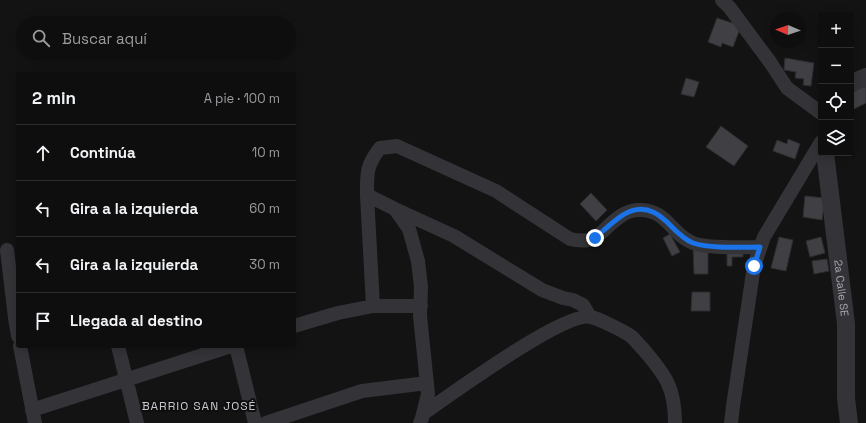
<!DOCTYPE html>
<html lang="es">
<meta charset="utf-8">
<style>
:root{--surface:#0e0e0f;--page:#1c1c1d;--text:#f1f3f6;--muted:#9b9c9e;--line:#2e2e2f}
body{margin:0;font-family:"Space Grotesk",sans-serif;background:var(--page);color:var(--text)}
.controls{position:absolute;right:12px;top:12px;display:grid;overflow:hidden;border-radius:4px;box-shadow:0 2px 10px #0003}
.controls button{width:36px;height:36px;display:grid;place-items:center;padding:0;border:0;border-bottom:1px solid var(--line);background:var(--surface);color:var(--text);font:20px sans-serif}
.compass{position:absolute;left:770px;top:12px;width:36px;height:36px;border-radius:50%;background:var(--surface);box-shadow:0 2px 10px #0003;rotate:272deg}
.stop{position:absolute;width:12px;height:12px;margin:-9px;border:3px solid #1a73e8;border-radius:50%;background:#fff}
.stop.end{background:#1a73e8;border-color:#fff;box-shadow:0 1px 4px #0008}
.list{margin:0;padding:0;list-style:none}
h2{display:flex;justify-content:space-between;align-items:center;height:52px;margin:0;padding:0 16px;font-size:17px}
h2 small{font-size:13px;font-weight:400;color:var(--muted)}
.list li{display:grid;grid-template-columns:26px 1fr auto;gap:12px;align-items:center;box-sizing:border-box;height:56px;padding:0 16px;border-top:1px solid var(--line)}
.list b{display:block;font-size:15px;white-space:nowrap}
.list em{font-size:13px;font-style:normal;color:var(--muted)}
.icon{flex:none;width:22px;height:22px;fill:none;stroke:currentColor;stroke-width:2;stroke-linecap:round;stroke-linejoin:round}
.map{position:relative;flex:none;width:866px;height:423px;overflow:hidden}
.search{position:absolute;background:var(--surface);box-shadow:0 2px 10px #0003;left:16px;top:16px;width:280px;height:44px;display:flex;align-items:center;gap:10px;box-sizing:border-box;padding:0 14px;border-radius:22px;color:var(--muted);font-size:15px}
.panel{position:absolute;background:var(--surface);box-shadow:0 2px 10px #0003;left:16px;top:72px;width:280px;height:276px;border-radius:4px}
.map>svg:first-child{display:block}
</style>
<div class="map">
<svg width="866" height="423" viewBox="0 0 866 423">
<rect width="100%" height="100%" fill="#131314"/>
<path fill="#404044" stroke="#2d2d30" d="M717,18L741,26L733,47L722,43L721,47L708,42Z
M785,58L814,63L811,86L803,85L804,79L795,78L796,72L784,70Z
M686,78L699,82L694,97L681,94Z
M866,85V103L854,109L851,104V93Z
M721,126L748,146L734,166L706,147Z
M788,139L800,144L795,159L773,151L777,140L787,144Z
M591,193L607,210L596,221L580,204Z
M805,196L825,198L822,220L803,217Z
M670,234L680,252L672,256L663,238Z
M779,237L793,240L786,271L771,268Z
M821,237L825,253L810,257L806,241Z
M693,248H708V274H694Z
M727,249H743V257H732V266H727Z
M827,259L829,271L814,274L812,261Z
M692,292H710V311H691Z"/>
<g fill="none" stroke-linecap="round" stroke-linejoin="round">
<path stroke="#343438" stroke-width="14" d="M722,0L730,8L770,62L787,88L821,113
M367,195L373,306
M395,209L454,236L542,290L563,298L573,300L583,305L590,317
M7,250L15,318L18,336
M294,326L338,313L373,306H421
M20,346L35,423
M118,346L137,423
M236,346L255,423
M32,410L231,346
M424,413C450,395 565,311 591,317C597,318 626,332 632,337C636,341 640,346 644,350C666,376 675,388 675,423
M266,423L362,391L427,383
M420,423L422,418L428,394L420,316L421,287L418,261L409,229L395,209L367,195C367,173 366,166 380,148L397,146L496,191L570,239C578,241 586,242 594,238C597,237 599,235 601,233C611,224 622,211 637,210C667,208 670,234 693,243C710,249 742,247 760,247
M731,423L733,406L754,266L764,237L821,142"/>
<g stroke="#343438" stroke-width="18">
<path d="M851,83L866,77"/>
<path id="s1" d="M825,153L846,324V398L849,423"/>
</g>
</g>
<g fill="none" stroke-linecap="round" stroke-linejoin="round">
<path stroke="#1a73e8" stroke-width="5" d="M595,238C618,218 638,194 667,222C674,229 683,239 693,243C711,249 741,247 760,247L754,266"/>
</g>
<g text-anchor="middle" stroke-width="4" stroke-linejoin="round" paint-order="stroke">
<g font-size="11" fill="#a6a8b3" stroke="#0e0e0f">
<text dy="4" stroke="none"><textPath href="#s1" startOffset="136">2a Calle SE</textPath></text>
</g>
<g font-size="12" letter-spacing="1" fill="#c6c7cf" stroke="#0e0e0f">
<text x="199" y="410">BARRIO SAN JOSÉ</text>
</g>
</g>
</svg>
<div class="controls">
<button>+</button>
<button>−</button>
<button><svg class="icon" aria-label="locate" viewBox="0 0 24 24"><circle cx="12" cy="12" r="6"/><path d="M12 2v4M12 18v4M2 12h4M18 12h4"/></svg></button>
<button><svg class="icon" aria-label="layers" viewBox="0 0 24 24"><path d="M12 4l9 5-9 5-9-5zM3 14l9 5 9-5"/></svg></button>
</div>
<svg class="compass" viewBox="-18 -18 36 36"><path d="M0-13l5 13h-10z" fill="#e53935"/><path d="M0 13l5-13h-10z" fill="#9b9c9e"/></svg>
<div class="stop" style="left:754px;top:266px"></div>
<div class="stop end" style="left:595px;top:238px"></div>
<div class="search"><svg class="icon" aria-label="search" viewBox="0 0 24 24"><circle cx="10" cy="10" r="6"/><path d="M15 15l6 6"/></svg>Buscar aquí</div>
<section class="panel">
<h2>2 min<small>A pie · 100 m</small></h2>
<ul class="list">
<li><svg class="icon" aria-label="ahead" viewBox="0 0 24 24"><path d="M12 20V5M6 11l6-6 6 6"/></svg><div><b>Continúa</b></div><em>10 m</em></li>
<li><svg class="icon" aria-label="left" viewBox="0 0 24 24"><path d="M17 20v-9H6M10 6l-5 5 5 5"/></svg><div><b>Gira a la izquierda</b></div><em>60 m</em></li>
<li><svg class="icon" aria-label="left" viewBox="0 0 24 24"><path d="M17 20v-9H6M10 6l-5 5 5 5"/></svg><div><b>Gira a la izquierda</b></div><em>30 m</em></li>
<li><svg class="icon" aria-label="arrive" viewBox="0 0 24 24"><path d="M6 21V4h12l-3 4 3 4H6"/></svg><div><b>Llegada al destino</b></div></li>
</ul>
</section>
</div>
